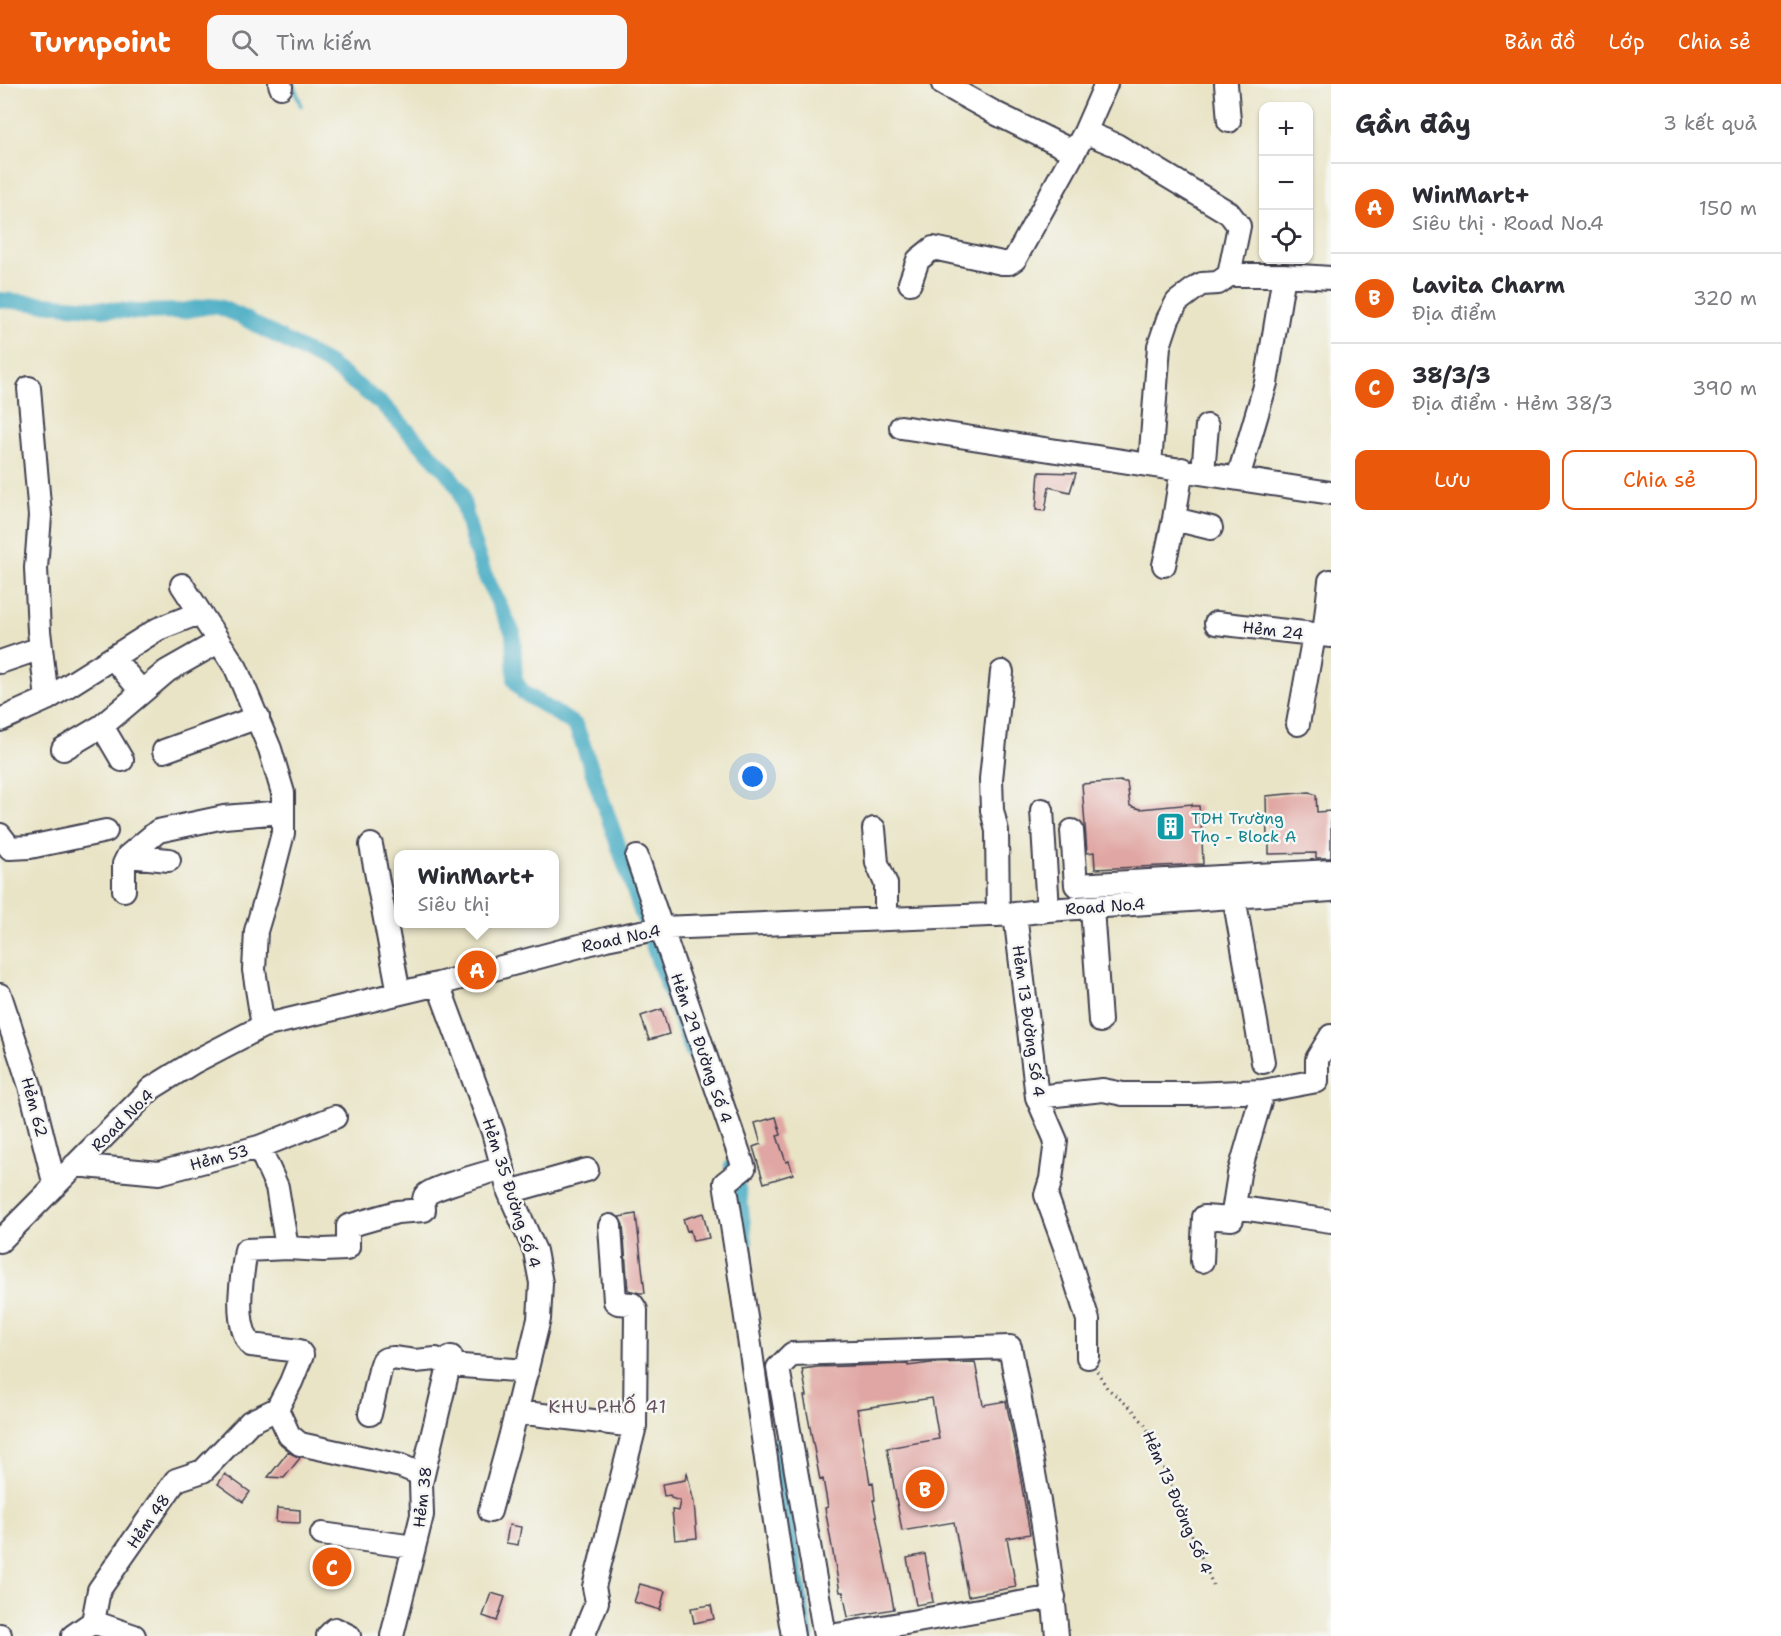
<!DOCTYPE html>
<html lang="vi">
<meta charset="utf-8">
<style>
:root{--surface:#fff;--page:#f7f7f7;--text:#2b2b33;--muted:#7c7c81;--line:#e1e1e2;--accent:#ea580c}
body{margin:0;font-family:"Shantell Sans",sans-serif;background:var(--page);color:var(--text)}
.controls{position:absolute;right:18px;top:18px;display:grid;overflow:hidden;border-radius:12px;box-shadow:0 2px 4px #0004}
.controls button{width:54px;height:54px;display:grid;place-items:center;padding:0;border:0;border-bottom:2px solid var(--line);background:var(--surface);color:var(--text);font:30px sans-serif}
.you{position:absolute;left:753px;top:693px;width:21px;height:21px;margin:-15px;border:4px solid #fff;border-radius:50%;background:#1a73e8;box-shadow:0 0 0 9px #1a73e833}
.badge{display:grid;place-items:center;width:39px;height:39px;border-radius:50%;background:var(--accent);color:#fff;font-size:20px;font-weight:700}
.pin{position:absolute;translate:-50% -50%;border:3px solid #fff;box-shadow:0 2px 6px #0006}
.popup{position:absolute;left:394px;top:766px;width:165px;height:78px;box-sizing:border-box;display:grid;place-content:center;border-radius:12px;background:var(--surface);filter:drop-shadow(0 2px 4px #0005);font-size:20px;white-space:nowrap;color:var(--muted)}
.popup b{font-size:22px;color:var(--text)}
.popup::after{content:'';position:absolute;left:50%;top:100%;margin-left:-12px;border:12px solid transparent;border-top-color:var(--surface)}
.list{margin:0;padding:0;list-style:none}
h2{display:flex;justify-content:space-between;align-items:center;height:78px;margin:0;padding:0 24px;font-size:26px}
h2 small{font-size:20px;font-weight:400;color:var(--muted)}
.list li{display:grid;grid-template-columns:39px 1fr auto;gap:18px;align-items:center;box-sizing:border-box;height:90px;padding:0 24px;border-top:2px solid var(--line)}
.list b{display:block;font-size:22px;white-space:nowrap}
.list p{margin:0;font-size:20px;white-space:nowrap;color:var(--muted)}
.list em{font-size:20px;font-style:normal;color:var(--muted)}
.actions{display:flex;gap:12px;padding:18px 24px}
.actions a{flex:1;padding:14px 0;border:2px solid var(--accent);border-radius:12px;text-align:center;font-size:21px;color:var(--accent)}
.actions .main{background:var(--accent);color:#fff}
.icon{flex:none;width:33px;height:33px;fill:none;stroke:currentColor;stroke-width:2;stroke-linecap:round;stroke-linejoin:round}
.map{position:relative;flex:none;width:1331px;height:1552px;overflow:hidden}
header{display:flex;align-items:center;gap:36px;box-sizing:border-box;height:84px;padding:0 30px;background:var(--accent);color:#fff}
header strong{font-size:28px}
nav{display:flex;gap:33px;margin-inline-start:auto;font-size:21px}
.search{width:420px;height:54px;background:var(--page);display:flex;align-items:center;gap:15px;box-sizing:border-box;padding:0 21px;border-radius:12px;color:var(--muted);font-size:22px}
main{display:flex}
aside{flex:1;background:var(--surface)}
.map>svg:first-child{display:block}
</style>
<header>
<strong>Turnpoint</strong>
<div class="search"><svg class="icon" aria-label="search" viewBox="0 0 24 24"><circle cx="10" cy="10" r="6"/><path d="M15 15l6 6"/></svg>Tìm kiếm</div>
<nav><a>Bản đồ</a><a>Lớp</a><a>Chia sẻ</a></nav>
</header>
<main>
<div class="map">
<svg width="1331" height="1552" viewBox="0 0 1331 1552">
<rect width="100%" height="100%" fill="#f6f6f2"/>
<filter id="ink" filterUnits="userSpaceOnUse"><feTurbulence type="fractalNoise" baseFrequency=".0167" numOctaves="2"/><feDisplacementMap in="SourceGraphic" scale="12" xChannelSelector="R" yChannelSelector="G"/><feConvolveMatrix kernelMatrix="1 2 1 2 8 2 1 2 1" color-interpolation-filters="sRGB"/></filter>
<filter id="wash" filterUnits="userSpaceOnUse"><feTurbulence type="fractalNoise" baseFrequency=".008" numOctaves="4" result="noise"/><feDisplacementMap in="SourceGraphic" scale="24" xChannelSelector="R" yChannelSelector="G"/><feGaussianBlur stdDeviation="1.35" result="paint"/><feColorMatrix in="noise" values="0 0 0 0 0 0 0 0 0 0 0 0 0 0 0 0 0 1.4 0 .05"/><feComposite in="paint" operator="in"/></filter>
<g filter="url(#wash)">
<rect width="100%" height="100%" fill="#e9e4c6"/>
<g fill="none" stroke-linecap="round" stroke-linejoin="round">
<path stroke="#42aac2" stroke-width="4.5" d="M293,0L301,21"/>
<path stroke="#42aac2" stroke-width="16" d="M0,216L138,228L182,227L210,222L219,223L238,231L329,280L383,321L446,387L460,406L473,458L484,489L513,549L515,597L524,609L575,641L581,655L659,878L693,968
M732,1083L739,1108L745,1158
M775,1361L806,1552"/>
</g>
<g id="blocks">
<path fill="#e0a6a3" d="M1039,388L1076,389L1070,408L1049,403L1045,427L1036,426Z
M1121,697V698H1127L1130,722L1140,725L1192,720V722H1199L1200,732H1201L1203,780L1095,785L1094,768L1087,769L1082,700Z
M1309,708L1316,711L1317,728L1331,727V774H1316V769L1269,770V756H1267L1266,712Z
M662,925L669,950L649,956L641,932Z
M776,1033L781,1051L777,1052L786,1078L789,1077L793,1090L764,1099L753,1063L761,1060L755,1039Z
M703,1129L709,1154L693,1157L690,1146L687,1147L683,1135Z
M636,1130L645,1209H640L628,1206L623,1141L619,1133Z
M975,1278L983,1321L1006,1317L1017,1374L1030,1450L1007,1454L1016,1503L968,1512L954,1438L902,1447L887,1364L939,1355L932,1314L857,1325L870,1399L873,1398L875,1416H873L894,1525L848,1533L843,1508H840L825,1424L828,1423L823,1395L820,1396L804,1312H807L802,1285L818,1283L908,1280V1282L931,1279Z
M288,1368L300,1374L284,1394L268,1393Z
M687,1389L694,1419L697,1454L675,1456L672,1426L678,1427L680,1417L671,1414L670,1411L664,1412L662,1400L685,1396Z
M225,1390L250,1408L243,1418L218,1400Z
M277,1424L300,1426V1439L276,1438Z
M509,1441L521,1443L518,1461L506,1459Z
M925,1470L933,1518L916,1521L907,1474Z
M640,1500L665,1507L660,1526L634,1518Z
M491,1509L505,1513L497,1537L483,1532Z
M711,1521L714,1535L694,1539L691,1524Z"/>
</g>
</g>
<g filter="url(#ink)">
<use href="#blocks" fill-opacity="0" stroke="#403f50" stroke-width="1.5"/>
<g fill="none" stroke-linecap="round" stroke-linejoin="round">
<defs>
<path id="minor" d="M280,0L281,3
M943,0L997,30L1074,68
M1226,0L1229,37
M1085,48L1116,61L1229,129L1239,142L1229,191L1218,199L1202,200L1198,202L1177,218L1168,235L1159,262L1150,381
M1229,191H1284L1331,194
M910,199L918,176L933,164L1002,179H1009L1015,175L1085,48L1106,0
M29,304L40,432L36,484L39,547L47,615
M901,343L1331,409
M1203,388L1207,342
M1238,394L1266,299L1284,191
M1174,435L1211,444
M1164,481L1174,435L1182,385
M182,501L236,584L270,665L283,709V749L268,807L256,847L254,886L263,942
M1216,539L1331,552
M1324,551L1330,497
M113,574L142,608
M0,578L41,564
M0,636L47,615L158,545L199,529
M1298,640L1314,551
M102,642L122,676
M63,665L102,642L167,587L218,558
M164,667L258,633
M1042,726L1048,826
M874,745L877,779L886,800V834
M1072,747L1076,801L1331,787
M0,751L10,764L30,763L106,747
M371,761L399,909
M128,772L169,776
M637,773L744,1084L725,1099C751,1249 767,1401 793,1552
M124,806V780L128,772L158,747L224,733L283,728
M1234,813L1263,978
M1092,824L1100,937
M1015,830L1037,1013L1056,1057L1051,1095L1046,1111L1065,1163L1088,1236V1273
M998,831L997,747L992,726L991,695L1002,588
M438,900L493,1048L509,1108L535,1167L541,1199L539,1235L510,1354L490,1427
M0,911L30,1002L55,1102
M1317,997V975L1331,952
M1037,1013L1103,1006L1123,1010H1193L1263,1007L1317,997
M259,1063L335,1033
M75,1081L159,1089L259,1063L277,1103L287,1164
M509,1108L587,1086
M1234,1123L1331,1137
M0,1157L152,1004L194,978L263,942L438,900L606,855L661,844L1015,830L1048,826L1331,806
M1202,1177L1204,1133L1232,1135L1239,1090L1263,1007
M277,1325L289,1351L300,1360L401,1382L423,1391
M517,1328L635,1342
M370,1330L380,1286L383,1277L386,1275L393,1274L415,1277L436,1275L450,1281L527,1287
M322,1450L414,1463
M93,1538L99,1506L176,1396L203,1387L250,1338L277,1325L291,1298L302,1271L299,1267L251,1261C233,1239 242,1192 246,1166L287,1164L323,1166L346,1165L348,1163V1142L397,1128L424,1126C424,1123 423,1116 425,1112C429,1104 491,1088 503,1084
M93,1538L134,1552
M0,1551V1552
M73,1552L93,1538
M328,1552L335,1545L349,1552
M392,1552L422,1431L421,1399L451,1273
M583,1552L597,1518L594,1503L635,1342L636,1226L632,1220L618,1219L615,1217L610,1142
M825,1552L778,1284L792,1270L1010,1263C1028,1359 1049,1455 1057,1552
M831,1552L1054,1513"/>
</defs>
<use href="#minor" stroke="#403f50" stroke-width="26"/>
<path stroke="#403f50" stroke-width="3" stroke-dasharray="1.5 4.5" stroke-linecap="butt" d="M1097,1287L1107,1304L1132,1325L1146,1342L1213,1501"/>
<use href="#minor" stroke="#fff" stroke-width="22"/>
</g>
</g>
<defs>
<symbol id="building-square" viewBox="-11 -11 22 22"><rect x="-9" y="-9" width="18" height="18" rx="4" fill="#0f9aa8" stroke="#f6f6f2"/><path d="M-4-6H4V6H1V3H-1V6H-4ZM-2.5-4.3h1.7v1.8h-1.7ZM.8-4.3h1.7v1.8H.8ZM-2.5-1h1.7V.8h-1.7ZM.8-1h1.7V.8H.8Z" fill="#fff"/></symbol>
</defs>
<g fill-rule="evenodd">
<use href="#building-square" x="1154" y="726" width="33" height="33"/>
</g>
<g text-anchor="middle" stroke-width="5" stroke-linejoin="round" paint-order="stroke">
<g font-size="16" fill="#22223b" stroke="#f6f6f2">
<text transform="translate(1273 546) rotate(7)" y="6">Hẻm 24</text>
<text transform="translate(1105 822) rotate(-4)" y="6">Road No.4</text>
<text transform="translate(621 854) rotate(-12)" y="6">Road No.4</text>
<text transform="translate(1029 937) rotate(82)" y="6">Hẻm 13 Đường Số 4</text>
<text transform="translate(702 964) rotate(71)" y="6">Hẻm 29 Đường Số 4</text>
<text transform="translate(35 1023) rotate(75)" y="6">Hẻm 62</text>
<text transform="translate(122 1036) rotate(-45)" y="6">Road No.4</text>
<text transform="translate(219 1073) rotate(-15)" y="6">Hẻm 53</text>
<text transform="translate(512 1109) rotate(72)" y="6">Hẻm 35 Đường Số 4</text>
<text transform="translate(422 1413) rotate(-83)" y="6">Hẻm 38</text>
<text transform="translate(1178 1418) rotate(67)" y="6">Hẻm 13 Đường Số 4</text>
<text transform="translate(148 1437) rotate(-55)" y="6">Hẻm 48</text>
</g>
<g font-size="16" fill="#0d838f" stroke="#f6f6f2" text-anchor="start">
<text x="1191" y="740">TDH Trường<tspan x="1191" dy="18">Thọ - Block A</tspan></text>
</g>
<g font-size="18" letter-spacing="1.5" fill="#64505f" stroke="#f6f6f2">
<text x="608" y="1329">KHU PHỐ 41</text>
</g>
</g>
</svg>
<div class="controls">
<button>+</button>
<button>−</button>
<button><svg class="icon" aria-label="locate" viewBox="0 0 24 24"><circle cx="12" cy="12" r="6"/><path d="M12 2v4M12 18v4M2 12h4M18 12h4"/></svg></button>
</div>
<div class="you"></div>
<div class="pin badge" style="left:477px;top:886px">A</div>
<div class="popup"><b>WinMart+</b>Siêu thị</div>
<div class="pin badge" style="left:925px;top:1405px">B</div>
<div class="pin badge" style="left:332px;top:1483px">C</div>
</div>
<aside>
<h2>Gần đây<small>3 kết quả</small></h2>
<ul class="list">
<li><span class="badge">A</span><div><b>WinMart+</b><p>Siêu thị · Road No.4</p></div><em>150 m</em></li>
<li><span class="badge">B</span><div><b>Lavita Charm</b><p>Địa điểm</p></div><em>320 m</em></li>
<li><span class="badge">C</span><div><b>38/3/3</b><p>Địa điểm · Hẻm 38/3</p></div><em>390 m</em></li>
</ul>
<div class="actions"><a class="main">Lưu</a><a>Chia sẻ</a></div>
</aside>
</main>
